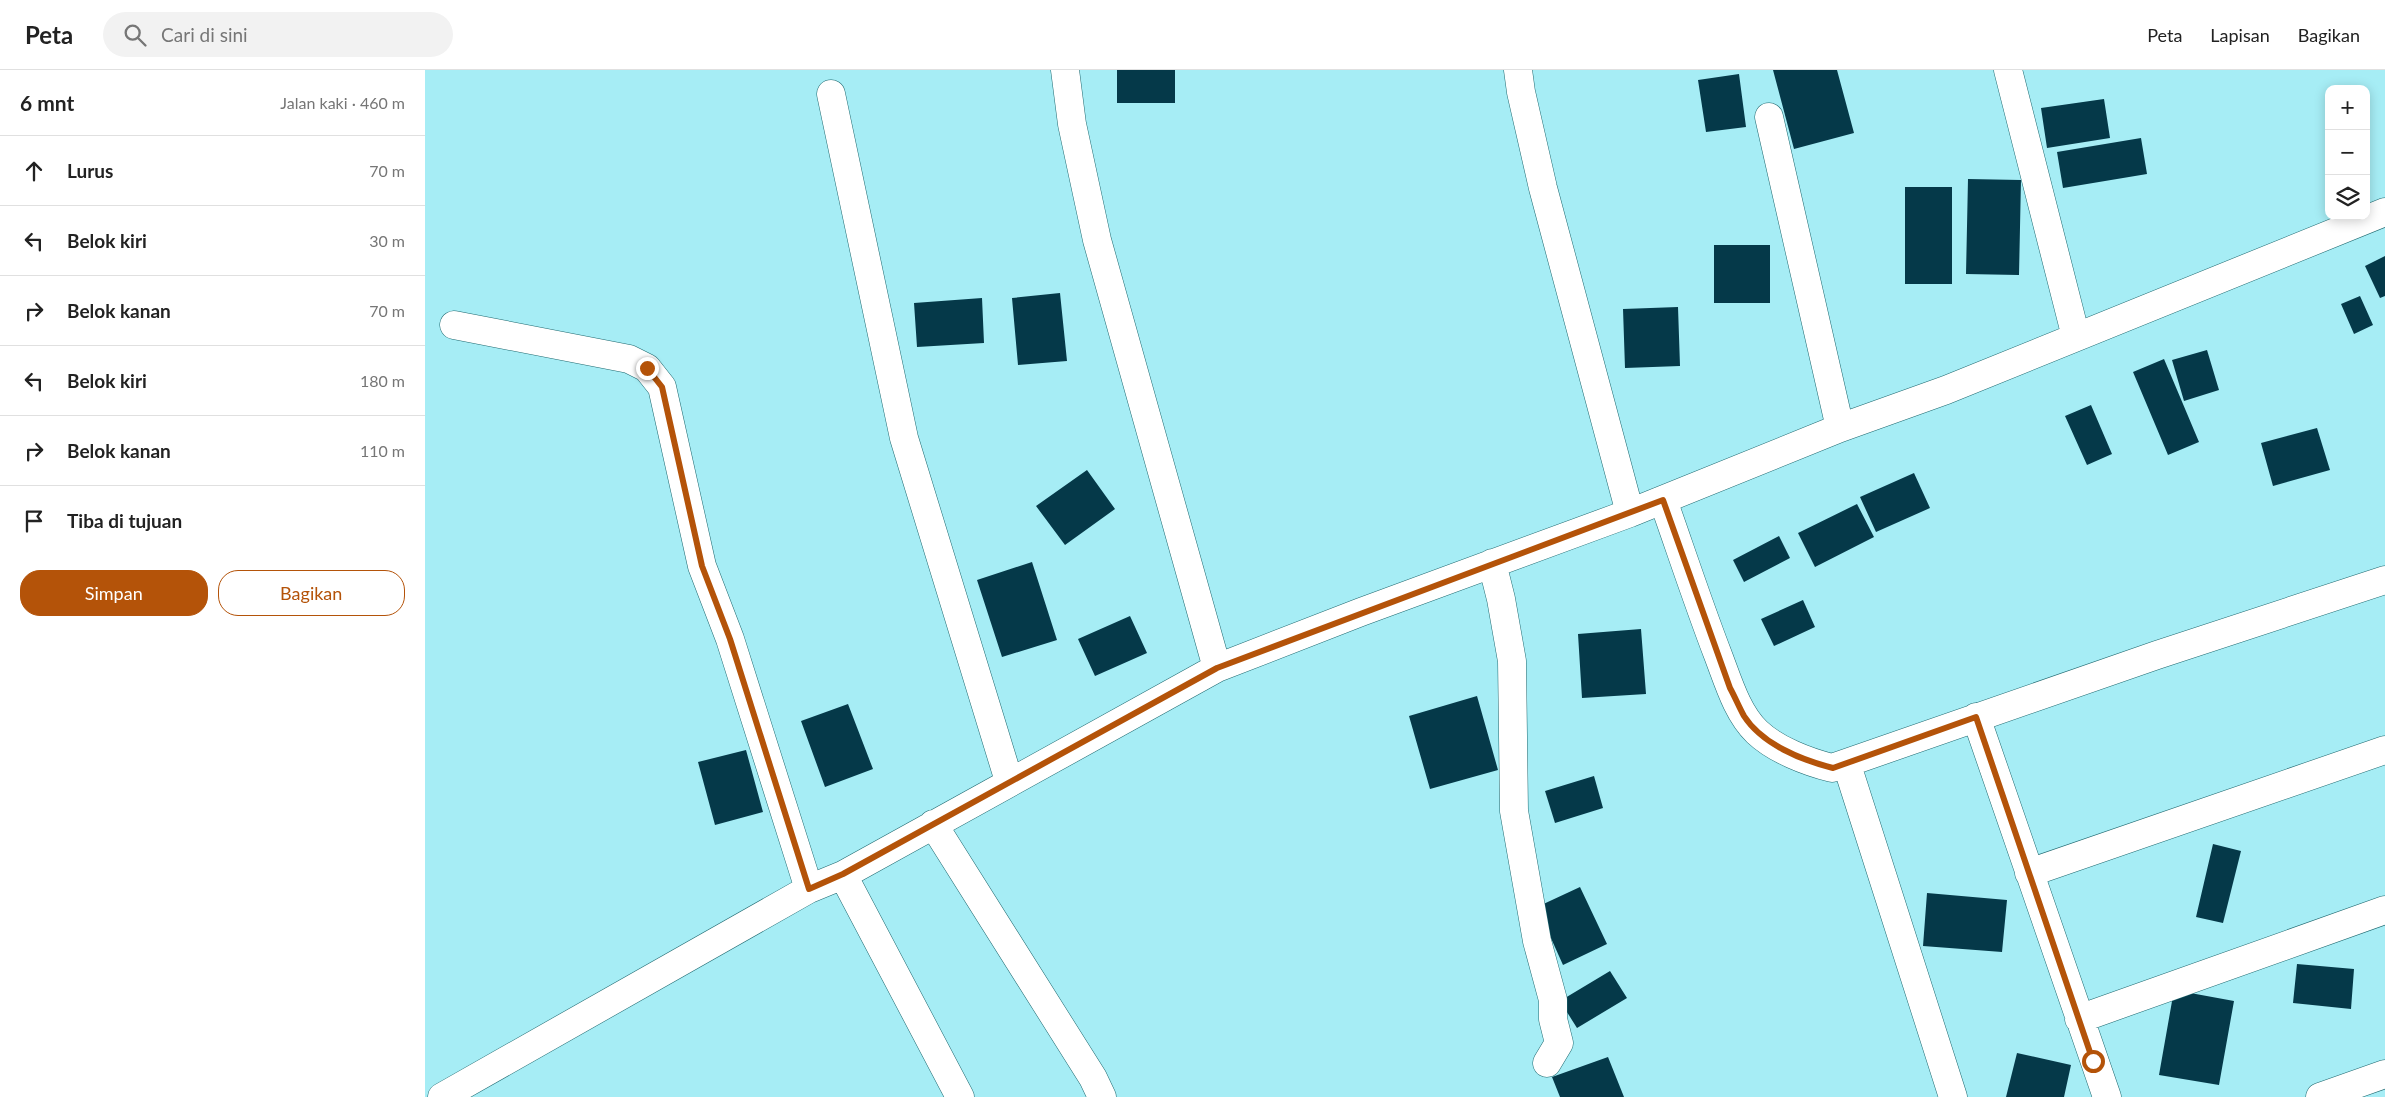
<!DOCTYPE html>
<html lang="id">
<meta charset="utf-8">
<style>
:root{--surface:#fff;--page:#f2f2f2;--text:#222;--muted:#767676;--line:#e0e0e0;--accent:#b45309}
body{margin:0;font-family:Lato,sans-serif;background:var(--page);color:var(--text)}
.controls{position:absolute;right:15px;top:15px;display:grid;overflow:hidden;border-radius:10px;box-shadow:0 2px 12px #0003}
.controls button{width:45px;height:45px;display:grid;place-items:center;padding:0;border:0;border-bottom:1px solid var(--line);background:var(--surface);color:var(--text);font:25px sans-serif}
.stop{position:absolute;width:15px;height:15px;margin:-11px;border:4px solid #b45309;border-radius:50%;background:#fff}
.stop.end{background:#b45309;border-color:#fff;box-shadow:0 1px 5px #0008}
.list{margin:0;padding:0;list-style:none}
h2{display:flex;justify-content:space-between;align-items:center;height:65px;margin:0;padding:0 20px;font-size:21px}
h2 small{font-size:16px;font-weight:400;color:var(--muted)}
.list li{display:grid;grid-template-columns:32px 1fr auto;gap:15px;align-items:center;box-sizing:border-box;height:70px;padding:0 20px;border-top:1px solid var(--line)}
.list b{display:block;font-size:19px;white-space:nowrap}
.list em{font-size:16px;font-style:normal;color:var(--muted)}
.actions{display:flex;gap:10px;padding:15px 20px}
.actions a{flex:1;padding:11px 0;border:1px solid var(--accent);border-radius:20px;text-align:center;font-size:18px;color:var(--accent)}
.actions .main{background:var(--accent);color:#fff}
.icon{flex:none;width:28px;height:28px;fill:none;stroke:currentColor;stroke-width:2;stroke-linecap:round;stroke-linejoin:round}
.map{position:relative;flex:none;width:1960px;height:1027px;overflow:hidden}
header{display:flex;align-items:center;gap:30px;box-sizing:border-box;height:70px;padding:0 25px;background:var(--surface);border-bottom:1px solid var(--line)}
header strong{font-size:24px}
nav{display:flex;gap:28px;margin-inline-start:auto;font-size:18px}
.search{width:350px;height:45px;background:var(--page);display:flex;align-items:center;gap:12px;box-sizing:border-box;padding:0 18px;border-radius:28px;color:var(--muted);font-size:19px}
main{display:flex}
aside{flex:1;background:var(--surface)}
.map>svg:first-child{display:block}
</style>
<header>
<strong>Peta</strong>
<div class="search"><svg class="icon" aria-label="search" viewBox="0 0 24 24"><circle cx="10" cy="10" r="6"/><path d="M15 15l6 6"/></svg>Cari di sini</div>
<nav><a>Peta</a><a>Lapisan</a><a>Bagikan</a></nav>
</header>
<main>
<aside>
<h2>6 mnt<small>Jalan kaki · 460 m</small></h2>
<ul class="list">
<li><svg class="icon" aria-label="ahead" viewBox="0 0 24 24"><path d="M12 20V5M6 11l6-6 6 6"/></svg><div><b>Lurus</b></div><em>70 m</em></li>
<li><svg class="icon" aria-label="left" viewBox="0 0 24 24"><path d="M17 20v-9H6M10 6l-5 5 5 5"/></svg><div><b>Belok kiri</b></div><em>30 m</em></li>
<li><svg class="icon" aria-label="right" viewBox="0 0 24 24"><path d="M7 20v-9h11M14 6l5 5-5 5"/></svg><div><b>Belok kanan</b></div><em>70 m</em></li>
<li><svg class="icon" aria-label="left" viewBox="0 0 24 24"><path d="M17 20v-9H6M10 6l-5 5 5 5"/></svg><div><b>Belok kiri</b></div><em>180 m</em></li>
<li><svg class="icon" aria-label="right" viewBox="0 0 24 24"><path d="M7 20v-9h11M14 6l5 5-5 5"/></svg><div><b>Belok kanan</b></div><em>110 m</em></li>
<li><svg class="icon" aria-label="arrive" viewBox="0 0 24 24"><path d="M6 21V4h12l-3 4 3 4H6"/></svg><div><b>Tiba di tujuan</b></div></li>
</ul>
<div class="actions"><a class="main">Simpan</a><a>Bagikan</a></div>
</aside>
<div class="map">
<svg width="1960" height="1027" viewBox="0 0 1960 1027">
<rect width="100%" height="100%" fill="#a6edf5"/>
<path fill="#053949" d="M692,0H750V33H692Z
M1348,0H1412L1429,63L1369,79Z
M1314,4L1321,57L1281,62L1273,10Z
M1679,29L1685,68L1622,78L1616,38Z
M1716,68L1722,104L1638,118L1632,82Z
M1543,109L1596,110L1594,205L1541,204Z
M1480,117H1527V214H1480Z
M1289,175H1345V233H1289Z
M1960,186V226L1955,228L1940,196Z
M635,223L642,291L593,295L587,228Z
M1935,226L1948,255L1929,264L1916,234Z
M557,228L559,273L492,277L489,233Z
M1253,237L1255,296L1200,298L1198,239Z
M1782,280L1794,320L1759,331L1747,290Z
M1739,289L1774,372L1743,385L1708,302Z
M1666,335L1687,384L1662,395L1640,346Z
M1892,358L1905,400L1848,416L1836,373Z
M662,400L690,439L640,475L611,436Z
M1489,403L1505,438L1451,462L1435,427Z
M1432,434L1449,467L1390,497L1373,463Z
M1354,466L1365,488L1319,512L1308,490Z
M607,492L632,570L577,587L552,510Z
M1378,530L1390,557L1349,576L1336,549Z
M705,546L722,583L670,606L653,569Z
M1216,559L1221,624L1157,628L1153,564Z
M1052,626L1073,700L1005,719L984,646Z
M423,634L448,699L400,717L376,651Z
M321,680L338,742L290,755L273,692Z
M1169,706L1178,738L1130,753L1120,721Z
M1788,774L1816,781L1798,853L1771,847Z
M1155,817L1182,874L1138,895L1112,837Z
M1502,823L1582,830L1577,882L1498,876Z
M1872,894L1929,899L1926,939L1868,933Z
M1185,901L1202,928L1152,958L1135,931Z
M1749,920L1809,931L1794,1015L1734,1005Z
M1592,983L1646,995L1639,1027H1581Z
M1183,987L1199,1027H1135L1127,1007Z"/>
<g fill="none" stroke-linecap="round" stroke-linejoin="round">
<defs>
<path id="minor" d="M640,0L647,54L672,170L792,598
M1093,0L1096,22L1118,118L1205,443
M1583,0L1651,267
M406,24L479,368L584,711
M1344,47L1415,358
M29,255L204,289L222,298L237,317L277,496L305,569L384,819
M1238,430C1256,481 1273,533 1293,585C1303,611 1312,643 1332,662C1351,680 1383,692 1407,698L1732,585L1960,510
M1067,493L1076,529L1087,591L1089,741L1112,871L1128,930V949L1134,973L1122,993
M1551,647L1682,1027
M1422,695L1528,1027
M508,754L668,1008L677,1027
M1604,803L1960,680
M418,805L535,1027
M1654,949L1960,840
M17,1027L384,819L418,805L792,598L936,542L1205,443L1415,358L1521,320L1960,142
M1895,1027L1960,1004"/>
</defs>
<use href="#minor" stroke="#1f6970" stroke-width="29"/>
<use href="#minor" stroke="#fff" stroke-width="28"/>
</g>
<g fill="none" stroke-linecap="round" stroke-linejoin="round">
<path stroke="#b45309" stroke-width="6" d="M222,298L237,317L277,496L305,569L384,819L418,804L792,598L1238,430L1305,618C1310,627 1314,637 1319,646C1337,674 1376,690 1408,698L1551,647L1668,991"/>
</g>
</svg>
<div class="controls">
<button>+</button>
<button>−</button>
<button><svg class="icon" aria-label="layers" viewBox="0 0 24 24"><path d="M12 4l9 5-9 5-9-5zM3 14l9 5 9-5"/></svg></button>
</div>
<div class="stop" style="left:1668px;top:991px"></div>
<div class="stop end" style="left:222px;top:298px"></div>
</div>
</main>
